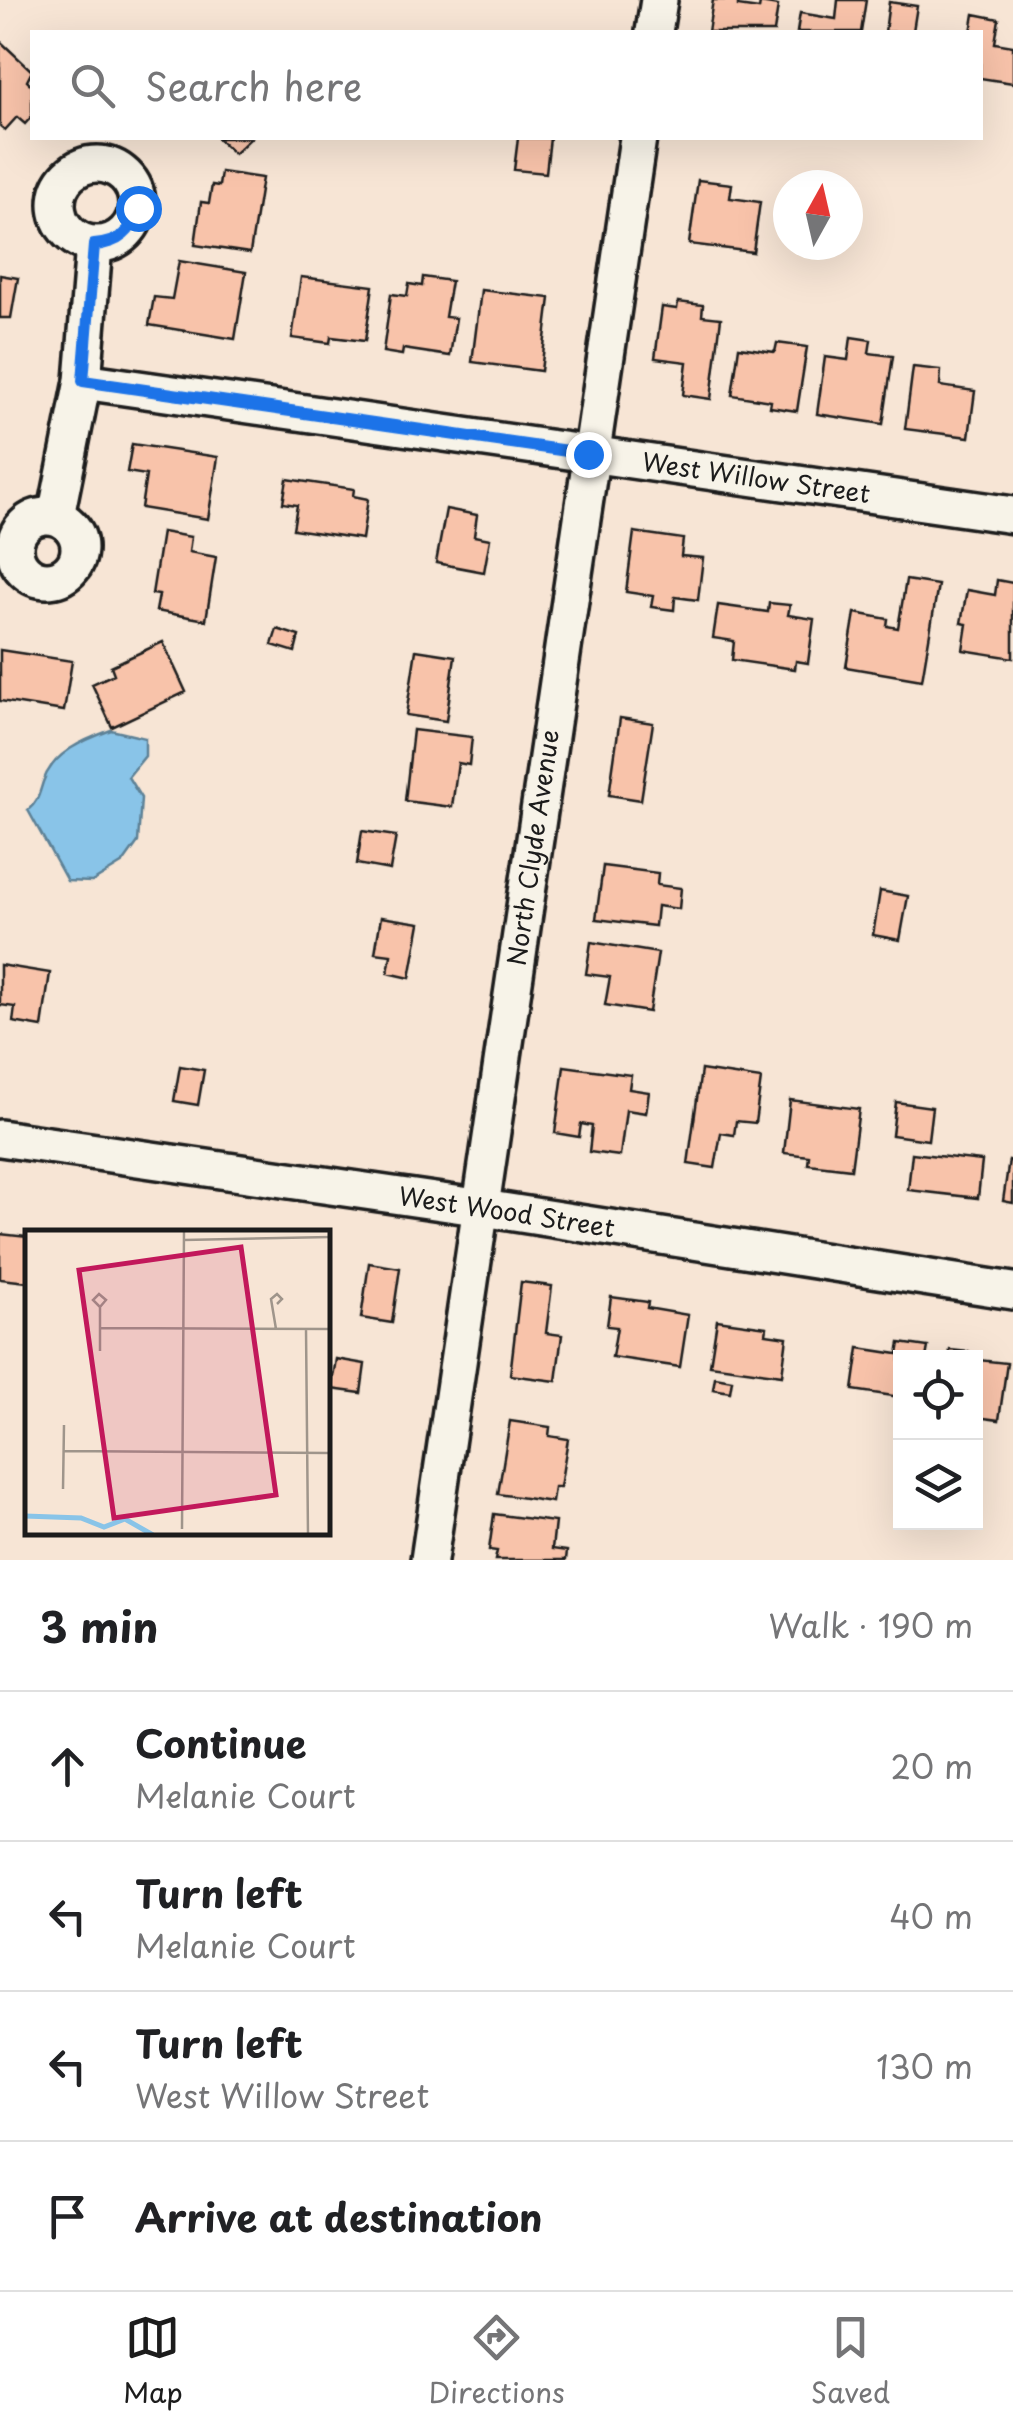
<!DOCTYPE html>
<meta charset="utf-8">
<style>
:root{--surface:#fff;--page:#f6f6f6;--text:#202124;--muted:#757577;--line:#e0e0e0;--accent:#1c1c1c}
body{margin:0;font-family:"Playpen Sans",sans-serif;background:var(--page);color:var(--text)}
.controls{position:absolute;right:30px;bottom:30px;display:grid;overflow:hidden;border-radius:0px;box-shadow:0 10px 40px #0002}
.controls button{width:90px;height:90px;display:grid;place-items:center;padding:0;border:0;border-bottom:2px solid var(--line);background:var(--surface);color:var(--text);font:50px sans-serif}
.compass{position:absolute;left:773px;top:170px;width:90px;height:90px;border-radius:50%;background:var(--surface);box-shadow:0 10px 40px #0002;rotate:8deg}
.stop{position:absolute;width:30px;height:30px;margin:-22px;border:8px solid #1a73e8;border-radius:50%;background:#fff}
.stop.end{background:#1a73e8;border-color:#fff;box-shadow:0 2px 10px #0008}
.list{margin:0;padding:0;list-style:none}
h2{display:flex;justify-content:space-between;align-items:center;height:130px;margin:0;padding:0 40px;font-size:42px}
h2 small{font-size:32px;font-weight:400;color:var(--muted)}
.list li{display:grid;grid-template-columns:65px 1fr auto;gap:30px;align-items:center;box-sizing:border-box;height:150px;padding:0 40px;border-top:2px solid var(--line)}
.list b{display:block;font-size:38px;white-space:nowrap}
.list p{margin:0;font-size:32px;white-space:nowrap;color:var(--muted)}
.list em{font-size:32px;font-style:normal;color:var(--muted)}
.icon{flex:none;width:55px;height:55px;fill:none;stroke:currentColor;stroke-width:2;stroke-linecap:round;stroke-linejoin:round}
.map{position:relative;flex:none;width:1013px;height:1560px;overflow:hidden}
.search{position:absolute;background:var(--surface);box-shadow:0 10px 40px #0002;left:30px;right:30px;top:30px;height:110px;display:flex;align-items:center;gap:25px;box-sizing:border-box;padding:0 35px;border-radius:0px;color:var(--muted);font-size:38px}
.sheet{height:730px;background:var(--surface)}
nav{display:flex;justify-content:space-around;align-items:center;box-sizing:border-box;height:140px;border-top:2px solid var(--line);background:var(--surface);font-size:28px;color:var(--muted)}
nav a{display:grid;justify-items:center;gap:5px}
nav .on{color:var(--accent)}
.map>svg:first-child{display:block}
</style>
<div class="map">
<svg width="1013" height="1560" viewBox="0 0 1013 1560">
<rect width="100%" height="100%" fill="#f7e5d5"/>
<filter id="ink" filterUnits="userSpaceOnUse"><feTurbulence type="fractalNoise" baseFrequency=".01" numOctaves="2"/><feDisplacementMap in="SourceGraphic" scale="20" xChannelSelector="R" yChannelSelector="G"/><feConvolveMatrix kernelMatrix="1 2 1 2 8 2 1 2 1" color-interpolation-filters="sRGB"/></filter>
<g filter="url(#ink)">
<path fill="#89c4e8" stroke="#5d8196" stroke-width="2.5" d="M111,730L145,738V756L128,777L141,798L138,842L123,863L92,882L67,881L28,810C38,802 39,794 43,782C53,752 84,740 111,730Z"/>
<path fill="#f8c3aa" stroke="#1c1c1c" stroke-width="2.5" d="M713,0H738V6L759,9L760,3L778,6L774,32H708Z
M838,0H866L861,32H797L800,13L836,19Z
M889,2L917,6L913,31L930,32H885Z
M974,14L999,19L995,43L1013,46V83L980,78V32H971Z
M0,41L32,71L27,81L32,86V116L25,124L17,117L5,130L0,126Z
M217,138H251L234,154Z
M518,138H550L546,173L514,170Z
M221,172L262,178L250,253L195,245L201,202L209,203L212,185L219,186Z
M698,180L732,184L730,198L760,202L753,252L689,244Z
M179,261L246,272L235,339L149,325L154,297L172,299Z
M0,275L18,278L11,318H0Z
M301,277L373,286L365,341L331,337L330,343L292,338Z
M423,277L451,281L445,317L456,318L450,356L403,349L402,355L383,352L391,294L407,296L409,284L422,286Z
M481,290L550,298L541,371L472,362Z
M678,302L703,305L702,316L721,318L711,399L683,395L687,362L655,358L662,307L677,309Z
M851,337L871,340L869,353L893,356L883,424L817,414L825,357L848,360Z
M777,343L807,347L797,411L770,407L771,401L732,395L739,347L775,352Z
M913,367L941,370L940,386L975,391L969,437L905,429Z
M132,444L218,457L208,519L141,508L146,475L127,472Z
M287,479L354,489L353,496L368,499L362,539L293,529L297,505L283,503Z
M446,509L477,515L474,536L490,539L484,572L436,563Z
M162,532L191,537L189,552L216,557L206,620L156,611L159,595L152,594Z
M634,532L683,539L681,556L703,558L698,600L675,597L674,610L651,607L653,596L626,592Z
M906,580L938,585L922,680L846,667L855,613L888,619L887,626L898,628Z
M997,580L1013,583V658L963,650L967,624L961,623L967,590L995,595Z
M769,603L790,605L788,615L814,619L808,663L796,661L795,669L732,660L734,641L713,638L718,605L768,612Z
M277,629L299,636L295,652L272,645Z
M163,642L186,692L112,727L92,684L114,674L111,666Z
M0,650L72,661L64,711L0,701Z
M416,650L455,656L446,721L406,715Z
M620,718L653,723L641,800L609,795Z
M413,730L472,737L469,765L458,763L452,807L405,801Z
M362,831L396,836L390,870L357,864Z
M603,866L658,873L657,885L681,888L679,909L657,906L655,926L596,919Z
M880,891L908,896L900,940L873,935Z
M381,917L420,923L410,978L388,973L391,955L375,953Z
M591,942L658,953L649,1012L605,1005L610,977L586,974Z
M0,965L50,973L42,1027L13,1022L15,1007L0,1005Z
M180,1066L204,1070L198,1105L174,1101Z
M564,1066L631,1075L629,1089L649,1092L646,1113L626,1110L620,1156L589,1152L592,1126L581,1124L579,1137L555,1133Z
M701,1070L761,1079L755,1123L736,1121L734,1135L721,1133L715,1168L688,1164Z
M790,1100L859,1109L851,1169L808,1164L809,1156L784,1153Z
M896,1102L932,1107L928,1140L892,1135Z
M912,1153L982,1161L978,1198L908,1190Z
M1009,1160L1013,1161V1203L1003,1201Z
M0,1234L28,1237V1282L0,1279Z
M369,1263L400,1268L392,1323L361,1318Z
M521,1282L552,1286L546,1333L562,1335L556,1381L510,1375Z
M611,1297L648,1302L647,1308L688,1315L680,1367L612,1357L617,1327L607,1326Z
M717,1320L767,1327L766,1334L787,1337L782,1375L710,1365Z
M900,1343L928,1347L926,1358H900V1397L853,1390L859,1348L898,1354Z
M950,1350L979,1353L978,1360L1007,1363L999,1420L976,1417V1358H949Z
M336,1359L365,1364L361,1393L331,1389Z
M715,1377L732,1380L730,1392L713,1389Z
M510,1421L550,1427L549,1436L568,1439L560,1487H554L552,1502L498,1494Z
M494,1514L555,1522L552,1549L567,1551L566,1560H495L497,1551L489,1550Z"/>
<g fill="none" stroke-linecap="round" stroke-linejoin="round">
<defs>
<g id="minor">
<path d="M654,32L659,0"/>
<circle cx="97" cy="204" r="40"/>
<path id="s1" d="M83,381L1013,515"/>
<circle cx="47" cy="548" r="32"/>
<path d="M56,516L83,381L94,245"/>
<path id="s2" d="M0,1138L483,1208L1013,1291"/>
<path id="s3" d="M429,1560C501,1086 565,611 638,138"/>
</g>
</defs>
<use href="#minor" stroke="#1c1c1c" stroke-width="42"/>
<use href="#minor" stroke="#f7f3e8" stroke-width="35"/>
</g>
</g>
<g fill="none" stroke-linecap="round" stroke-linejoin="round" filter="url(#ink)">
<path stroke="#1a73e8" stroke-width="12" d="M138,208C132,232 119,243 94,245L83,381L588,454"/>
</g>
<g text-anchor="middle" stroke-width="9" stroke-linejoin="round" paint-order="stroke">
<g font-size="25" fill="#1c1c1c" stroke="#f7f3e8">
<text dy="9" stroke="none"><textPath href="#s1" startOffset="680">West Willow Street</textPath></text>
<text dy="9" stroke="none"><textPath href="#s3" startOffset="720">North Clyde Avenue</textPath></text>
<text dy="9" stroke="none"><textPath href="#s2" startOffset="512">West Wood Street</textPath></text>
</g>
</g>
<g transform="translate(25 1230)">
<rect width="305" height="305" fill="#f7e5d5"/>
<path fill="none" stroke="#89c4e8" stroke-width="5" d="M0,286L56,288L79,297L100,289L128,305"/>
<path fill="none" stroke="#9f958b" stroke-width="2.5" d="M159,10L305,7M76,98L305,99M251,99L246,69L252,64L257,69L252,74M281,99L283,305M75,121V77L81,70L74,64L68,70L75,77M38,221L305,223M38,259L39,195M157,299L159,0"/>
<path fill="#c2185b" fill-opacity="0.15" stroke="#c2185b" stroke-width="5" d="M216,17L251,265L89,288L54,40Z"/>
<rect width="305" height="305" fill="none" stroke="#1c1c1c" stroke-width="5"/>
</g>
</svg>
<div class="controls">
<button><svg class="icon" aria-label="locate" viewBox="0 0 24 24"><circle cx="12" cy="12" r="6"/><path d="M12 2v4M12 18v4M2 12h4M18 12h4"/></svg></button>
<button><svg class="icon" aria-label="layers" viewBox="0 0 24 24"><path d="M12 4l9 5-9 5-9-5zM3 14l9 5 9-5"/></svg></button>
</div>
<svg class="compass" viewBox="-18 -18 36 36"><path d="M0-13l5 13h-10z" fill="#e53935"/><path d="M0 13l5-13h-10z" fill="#757577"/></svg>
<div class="stop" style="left:138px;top:208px"></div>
<div class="stop end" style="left:588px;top:454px"></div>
<div class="search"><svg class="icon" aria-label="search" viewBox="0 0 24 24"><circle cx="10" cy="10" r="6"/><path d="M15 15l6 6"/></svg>Search here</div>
</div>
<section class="sheet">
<h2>3 min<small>Walk · 190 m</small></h2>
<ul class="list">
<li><svg class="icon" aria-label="ahead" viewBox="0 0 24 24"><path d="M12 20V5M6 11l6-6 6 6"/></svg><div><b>Continue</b><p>Melanie Court</p></div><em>20 m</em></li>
<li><svg class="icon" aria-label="left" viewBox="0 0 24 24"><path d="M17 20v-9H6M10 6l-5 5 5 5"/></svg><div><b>Turn left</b><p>Melanie Court</p></div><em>40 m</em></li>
<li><svg class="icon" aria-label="left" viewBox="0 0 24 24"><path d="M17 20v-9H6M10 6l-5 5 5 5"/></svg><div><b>Turn left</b><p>West Willow Street</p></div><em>130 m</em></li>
<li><svg class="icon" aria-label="arrive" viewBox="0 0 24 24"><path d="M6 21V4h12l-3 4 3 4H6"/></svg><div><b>Arrive at destination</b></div></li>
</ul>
</section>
<nav>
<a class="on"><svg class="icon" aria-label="map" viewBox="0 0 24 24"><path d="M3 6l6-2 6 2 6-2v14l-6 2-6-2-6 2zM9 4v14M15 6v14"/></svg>Map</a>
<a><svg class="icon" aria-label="directions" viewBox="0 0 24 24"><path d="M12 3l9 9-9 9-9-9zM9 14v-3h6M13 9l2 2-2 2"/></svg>Directions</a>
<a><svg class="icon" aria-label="saved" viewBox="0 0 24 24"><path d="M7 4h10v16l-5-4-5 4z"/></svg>Saved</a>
</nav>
